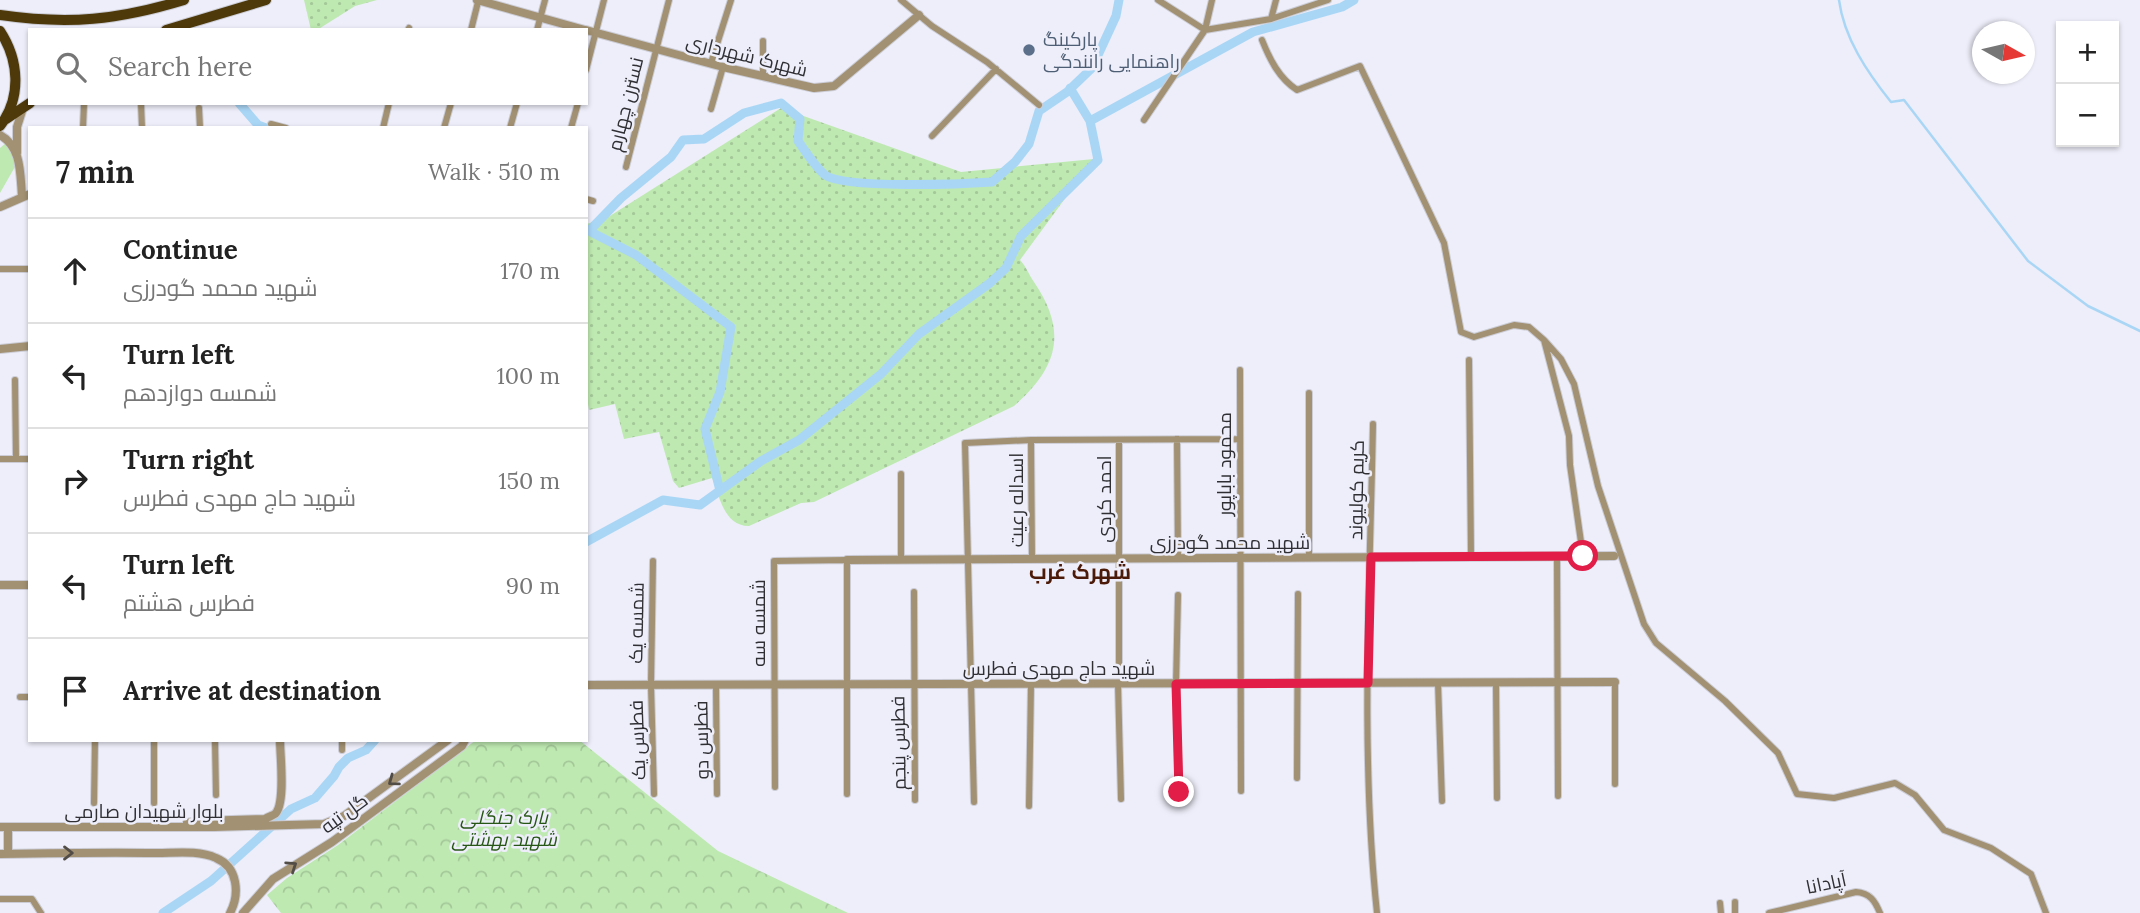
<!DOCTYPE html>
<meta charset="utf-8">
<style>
:root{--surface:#fff;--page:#f6f6f6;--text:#222;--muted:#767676;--line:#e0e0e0}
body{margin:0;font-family:Lora,Cairo,serif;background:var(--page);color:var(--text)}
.controls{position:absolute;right:21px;top:21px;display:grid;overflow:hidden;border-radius:0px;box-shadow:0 2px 5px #0004}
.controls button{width:63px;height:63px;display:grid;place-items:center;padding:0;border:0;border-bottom:2px solid var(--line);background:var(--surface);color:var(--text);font:35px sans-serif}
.compass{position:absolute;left:1972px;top:21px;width:63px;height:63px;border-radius:50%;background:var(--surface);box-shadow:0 2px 5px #0004;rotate:98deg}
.stop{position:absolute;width:21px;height:21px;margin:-16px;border:5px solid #e11d48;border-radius:50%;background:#fff}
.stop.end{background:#e11d48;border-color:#fff;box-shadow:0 2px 7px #0008}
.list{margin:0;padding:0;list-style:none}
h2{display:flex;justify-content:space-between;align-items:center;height:91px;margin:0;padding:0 28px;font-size:30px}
h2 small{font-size:23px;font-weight:400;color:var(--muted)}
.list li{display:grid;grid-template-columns:46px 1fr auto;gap:21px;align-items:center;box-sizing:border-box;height:105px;padding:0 28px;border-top:2px solid var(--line)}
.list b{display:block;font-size:26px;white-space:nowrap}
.list p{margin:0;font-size:23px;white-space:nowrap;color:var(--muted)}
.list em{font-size:23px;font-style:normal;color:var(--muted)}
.icon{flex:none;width:38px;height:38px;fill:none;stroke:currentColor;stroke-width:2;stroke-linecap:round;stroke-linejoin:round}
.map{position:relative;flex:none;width:2140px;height:913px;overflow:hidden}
.search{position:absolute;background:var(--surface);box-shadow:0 2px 5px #0004;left:28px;top:28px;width:560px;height:77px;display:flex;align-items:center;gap:18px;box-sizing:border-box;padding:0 24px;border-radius:0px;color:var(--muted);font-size:26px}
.panel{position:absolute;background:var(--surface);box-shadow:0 2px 5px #0004;left:28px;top:126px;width:560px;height:616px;border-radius:0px}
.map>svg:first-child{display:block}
</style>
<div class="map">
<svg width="2140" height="913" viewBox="0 0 2140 913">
<defs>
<pattern id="grass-dots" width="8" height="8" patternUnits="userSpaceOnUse" patternTransform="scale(1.75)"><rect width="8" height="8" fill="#bee9b1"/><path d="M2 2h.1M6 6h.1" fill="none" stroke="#a4c899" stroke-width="1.8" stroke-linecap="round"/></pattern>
<pattern id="forest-crowns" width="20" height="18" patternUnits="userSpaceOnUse" patternTransform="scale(1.75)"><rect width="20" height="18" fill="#bee9b1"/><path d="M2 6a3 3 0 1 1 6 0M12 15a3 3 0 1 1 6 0" fill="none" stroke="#a4c899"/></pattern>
</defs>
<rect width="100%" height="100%" fill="#edeef9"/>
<path fill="url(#grass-dots)" d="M304,0H377L355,6L317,30H311Z
M781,108L961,172L1094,159L1020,260C1026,266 1029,275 1034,282C1068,332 1058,367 1014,406L814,502L801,503L749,526C724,526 720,497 712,478L679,488L673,481L659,432L624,439L615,404L589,410L586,392V224L605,219Z"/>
<path fill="url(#forest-crowns)" d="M476,740H579L718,851L848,913H281L267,895L287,878L338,845Z"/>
<path fill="#bee9b1" d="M7,142L16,165L0,193V148Z"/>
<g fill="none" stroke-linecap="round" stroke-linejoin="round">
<path stroke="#aad6f6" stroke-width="2.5" d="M1839,0C1844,38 1867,72 1891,102L1904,100L2028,261L2088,306L2140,331"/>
<path stroke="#aad6f6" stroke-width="9" d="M1070,88L1090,121
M239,103L258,125L266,128
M586,229L589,231L621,198L671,157L683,140L704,139L744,113L781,103L800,119L798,141C806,152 815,167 825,175C844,189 964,184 992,182L1015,162L1029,144L1039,111L1067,92L1092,68L1116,16L1119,0
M589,231L636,255L731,327L720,392L705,429L720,491
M586,542L663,500L700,505L761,461L799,440L881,374L919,334L990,283L1006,268L1021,236L1098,160L1090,121L1253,32L1342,7L1354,0
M163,913L211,881L291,809L315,798L334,776L339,767L348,758L366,750L375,740"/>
<defs>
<path id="minor" d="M901,0L932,26L987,62L1039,105
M1158,0L1205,30L1271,19L1328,0
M1271,19L1276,0
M408,30L409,28
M471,30L478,2
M537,30L545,0
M1262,40C1270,60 1279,78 1297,90L1360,66L1444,243L1461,332L1474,337L1514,325L1529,327L1544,340L1569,436L1570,465L1583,556
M711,63L731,0
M586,70L604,0
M763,76V41
M141,103L142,128
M199,108L200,128
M711,109L723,67
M1144,120L1205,30L1212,0
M271,124L286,128
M83,128L84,104
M383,128L389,103
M444,128L451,103
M510,128L517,103
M571,128L578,103
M932,136L996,69
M626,167L669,0
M586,199L593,201
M0,269H30
M1544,340L1561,359L1574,384L1598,486L1644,624L1656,643L1725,701L1778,753L1797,794L1834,798L1895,783L1915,795L1944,830L1991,848L2031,874L2046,913
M1469,360L1471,557
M1240,370L1241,791
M15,380L16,459
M1309,393V558
M1373,424C1370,586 1360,751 1377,913
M1177,439L1178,558
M1031,440L1032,559
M1119,440V663
M0,459H30
M901,474V560
M1557,556L1558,796
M653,561L651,685L654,794
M914,592L915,800
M1178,595L1176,684L1179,792
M1438,683L1442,801
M1496,683L1497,798
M1118,684L1121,799
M716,685L717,794
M20,697H30
M215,740L216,795
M342,750V740
M1297,778L1298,594
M1615,784V682
M775,787L774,561L847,560V794
M974,802L965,443L1031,440L1240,439
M94,803L95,740
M154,803V740
M1029,806L1031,684
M0,899H32L41,913
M1735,902V913
M1720,903L1721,913
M1769,913L1856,892C1870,893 1875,901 1880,913"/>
<path id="tertiary" d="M477,0L585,30
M586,30L723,67L814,88L834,86L919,15
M0,135C22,147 20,174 22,196
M17,153V127L23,108
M0,207L30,194
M0,349L30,346
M847,560L1614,556
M0,585H30
M586,685L1615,682
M187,823L199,821L265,819C266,818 274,815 275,814C286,804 280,755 280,740
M0,827H214L324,824L344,816L448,740
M8,853V827
M0,854C52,853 105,852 157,853C175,853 199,850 216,858C238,867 240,894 230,913
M243,913L273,879L332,842L462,746L465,740"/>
<path id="trunk" d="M0,15C69,25 118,20 184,0
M166,30L266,0
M0,31C19,60 22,97 0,126
M6,119L30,103"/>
</defs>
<use href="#minor" stroke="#cbccd6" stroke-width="8"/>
<use href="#tertiary" stroke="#cbccd6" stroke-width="10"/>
<use href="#trunk" stroke="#cbccd6" stroke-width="12"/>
<use href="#minor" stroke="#a29172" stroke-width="6"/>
<use href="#tertiary" stroke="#a29172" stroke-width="8"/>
<use href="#trunk" stroke="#4e390a" stroke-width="10"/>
</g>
<defs><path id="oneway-chevron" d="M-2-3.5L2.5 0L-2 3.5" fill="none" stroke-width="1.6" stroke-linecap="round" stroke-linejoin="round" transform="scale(1.75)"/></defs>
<g stroke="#524c47">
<use href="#oneway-chevron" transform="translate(393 781) rotate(144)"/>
<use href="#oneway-chevron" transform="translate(68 853)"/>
<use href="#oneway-chevron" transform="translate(292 866) rotate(-34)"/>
</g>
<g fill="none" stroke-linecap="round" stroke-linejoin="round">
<path stroke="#e11d48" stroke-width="9" d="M1179,792L1176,684L1368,683L1371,557L1583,556"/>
</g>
<circle fill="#5c6f8a" stroke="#edeef9" stroke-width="2.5" cx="1029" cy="50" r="7"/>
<g text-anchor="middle" stroke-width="5" stroke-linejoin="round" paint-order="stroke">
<g font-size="19" fill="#4e5e75" stroke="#edeef9" text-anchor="start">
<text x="1043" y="46">پارکینگ<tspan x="1043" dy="22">راهنمایی رانندگی</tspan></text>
</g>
<g font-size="19" fill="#2f2f34" stroke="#edeef9">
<text transform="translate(747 55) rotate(14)" y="7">شهرک شهرداری</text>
<text transform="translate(625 104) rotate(-76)" y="7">نسترن چهارم</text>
<text transform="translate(1224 464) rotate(-90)" y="7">محمود باباپور</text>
<text transform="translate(1356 490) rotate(-89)" y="7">کریم کولیوند</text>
<text transform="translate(1104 499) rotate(-90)" y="7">احمد کردی</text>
<text transform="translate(1016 500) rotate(-90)" y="7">اسداله رعیت</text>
<text x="1230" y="549">شهید محمد گودرزی</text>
<text transform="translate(636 623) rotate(-89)" y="7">شمسه یک</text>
<text transform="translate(758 623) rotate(-90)" y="7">شمسه سه</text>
<text x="1059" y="675">شهید حاج مهدی فطرس</text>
<text transform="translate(637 740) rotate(-92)" y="7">فطرس یک</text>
<text transform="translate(701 740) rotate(-91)" y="7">فطرس دو</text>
<text transform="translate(898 743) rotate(-91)" y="7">فطرس پنجم</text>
<text x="144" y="818">بلوار شهیدان صارمی</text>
<text transform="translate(344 813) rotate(-36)" y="7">گل تپه</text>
<text transform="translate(1826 883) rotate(-12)" y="7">آپادانا</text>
</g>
<g font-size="19" font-style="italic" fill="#275714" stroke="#edeef9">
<text x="504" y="824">پارک جنگلی<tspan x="504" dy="22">شهید بهشتی</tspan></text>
</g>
<g font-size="21" font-weight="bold" fill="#4c1a08" stroke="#edeef9">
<text x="1080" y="579">شهرک غرب</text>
</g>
</g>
</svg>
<div class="controls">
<button>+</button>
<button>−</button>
</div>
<svg class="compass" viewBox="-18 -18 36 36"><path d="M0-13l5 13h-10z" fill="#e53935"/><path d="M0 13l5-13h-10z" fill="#767676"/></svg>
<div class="stop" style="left:1583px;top:556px"></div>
<div class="stop end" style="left:1179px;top:792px"></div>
<div class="search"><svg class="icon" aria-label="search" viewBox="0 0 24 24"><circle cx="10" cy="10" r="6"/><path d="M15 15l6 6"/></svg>Search here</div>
<section class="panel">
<h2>7 min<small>Walk · 510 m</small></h2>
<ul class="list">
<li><svg class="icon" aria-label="ahead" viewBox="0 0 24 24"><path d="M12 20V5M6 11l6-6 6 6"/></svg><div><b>Continue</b><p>شهید محمد گودرزی</p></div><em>170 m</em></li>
<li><svg class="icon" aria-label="left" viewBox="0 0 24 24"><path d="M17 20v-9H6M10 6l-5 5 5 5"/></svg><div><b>Turn left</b><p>شمسه دوازدهم</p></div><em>100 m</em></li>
<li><svg class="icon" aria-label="right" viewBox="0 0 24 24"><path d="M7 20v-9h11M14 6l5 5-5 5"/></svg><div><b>Turn right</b><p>شهید حاج مهدی فطرس</p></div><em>150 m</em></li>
<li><svg class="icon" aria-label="left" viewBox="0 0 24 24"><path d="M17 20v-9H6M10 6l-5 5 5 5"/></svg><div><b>Turn left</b><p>فطرس هشتم</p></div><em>90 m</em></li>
<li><svg class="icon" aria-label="arrive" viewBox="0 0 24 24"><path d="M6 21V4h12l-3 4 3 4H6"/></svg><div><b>Arrive at destination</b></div></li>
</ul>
</section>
</div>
